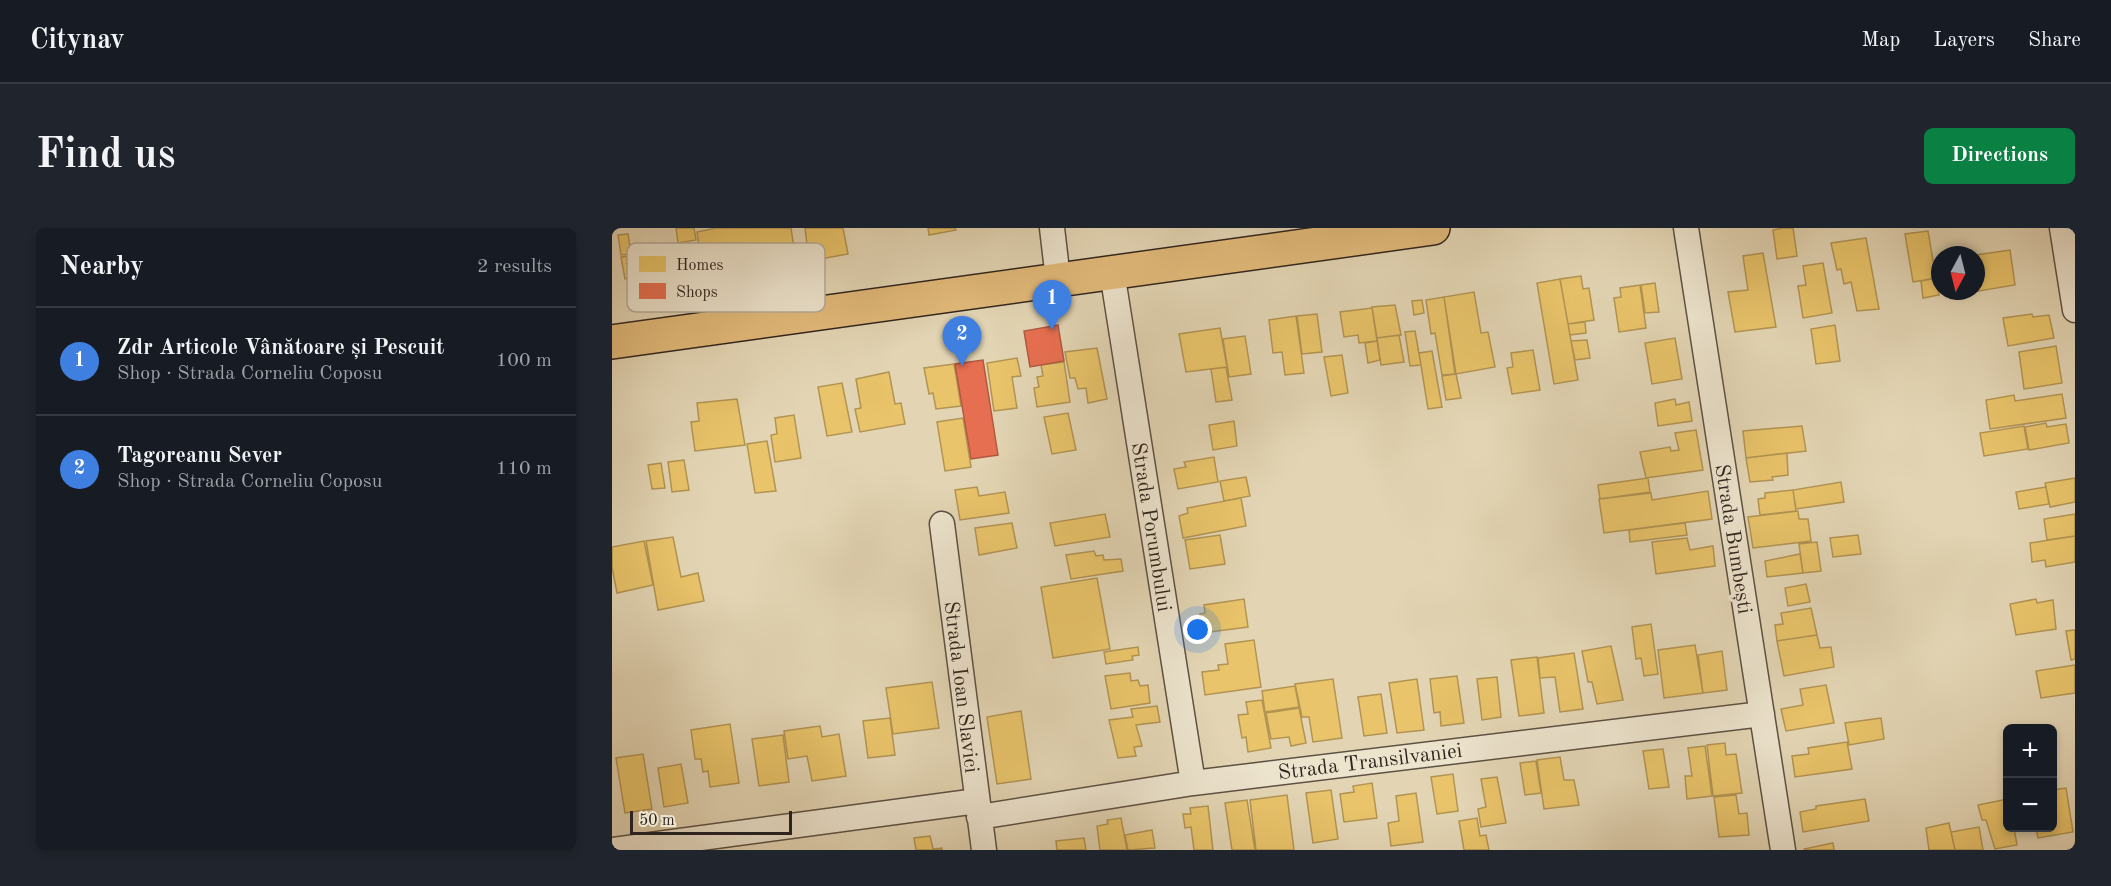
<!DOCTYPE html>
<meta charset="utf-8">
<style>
:root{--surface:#171b24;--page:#20242c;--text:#f1f3f6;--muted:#9ea1a6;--line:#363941;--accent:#0b8043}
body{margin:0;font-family:"Old Standard TT",serif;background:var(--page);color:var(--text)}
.controls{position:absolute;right:18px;bottom:18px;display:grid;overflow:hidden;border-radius:9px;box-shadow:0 3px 9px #0003}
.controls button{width:54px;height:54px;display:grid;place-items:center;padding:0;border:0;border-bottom:2px solid var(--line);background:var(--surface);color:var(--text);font:30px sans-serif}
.compass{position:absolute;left:1319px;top:18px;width:54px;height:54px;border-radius:50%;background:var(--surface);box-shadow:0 3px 9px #0003;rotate:187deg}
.scale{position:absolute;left:18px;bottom:15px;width:162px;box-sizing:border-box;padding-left:6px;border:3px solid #30251e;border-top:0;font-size:16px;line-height:21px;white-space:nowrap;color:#30251e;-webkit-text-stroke:4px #ede4ce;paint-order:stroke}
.you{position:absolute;left:586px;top:402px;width:21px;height:21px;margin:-15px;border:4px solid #fff;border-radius:50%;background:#1a73e8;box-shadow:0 0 0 9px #1a73e833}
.badge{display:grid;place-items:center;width:39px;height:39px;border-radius:50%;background:var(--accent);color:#fff;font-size:20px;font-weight:700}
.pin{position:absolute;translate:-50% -50px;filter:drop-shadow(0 2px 3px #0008)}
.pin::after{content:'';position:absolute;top:32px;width:21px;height:18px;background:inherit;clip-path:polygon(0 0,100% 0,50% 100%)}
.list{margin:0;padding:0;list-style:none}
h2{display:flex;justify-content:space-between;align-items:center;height:78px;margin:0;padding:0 24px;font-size:26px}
h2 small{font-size:20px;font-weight:400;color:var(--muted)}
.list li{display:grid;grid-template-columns:39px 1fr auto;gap:18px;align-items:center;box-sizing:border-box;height:108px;padding:0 24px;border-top:2px solid var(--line)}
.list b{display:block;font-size:22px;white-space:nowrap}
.list p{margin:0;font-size:20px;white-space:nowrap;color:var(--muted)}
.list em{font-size:20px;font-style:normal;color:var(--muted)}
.map{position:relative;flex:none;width:1463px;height:622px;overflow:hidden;border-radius:9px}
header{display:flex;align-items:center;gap:36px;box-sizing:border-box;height:84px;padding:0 30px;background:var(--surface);border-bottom:2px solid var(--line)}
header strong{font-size:28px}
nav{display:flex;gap:33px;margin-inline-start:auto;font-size:21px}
.intro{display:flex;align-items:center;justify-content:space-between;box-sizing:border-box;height:144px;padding:0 36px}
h1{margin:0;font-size:42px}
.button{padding:15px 27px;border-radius:9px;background:var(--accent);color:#fff;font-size:21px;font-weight:700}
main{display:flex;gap:36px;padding:0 36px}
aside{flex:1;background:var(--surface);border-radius:9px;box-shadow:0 3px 9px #0003}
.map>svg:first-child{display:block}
</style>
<header>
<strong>Citynav</strong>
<nav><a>Map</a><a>Layers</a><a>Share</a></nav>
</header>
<div class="intro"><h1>Find us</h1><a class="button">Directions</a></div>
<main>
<aside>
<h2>Nearby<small>2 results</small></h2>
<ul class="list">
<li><span class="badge" style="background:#3f7fe0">1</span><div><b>Zdr Articole Vânătoare și Pescuit</b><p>Shop · Strada Corneliu Coposu</p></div><em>100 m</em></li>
<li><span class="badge" style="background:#3f7fe0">2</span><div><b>Tagoreanu Sever</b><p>Shop · Strada Corneliu Coposu</p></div><em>110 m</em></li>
</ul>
</aside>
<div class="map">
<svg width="1463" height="622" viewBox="0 0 1463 622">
<rect width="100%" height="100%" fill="#e3d5b4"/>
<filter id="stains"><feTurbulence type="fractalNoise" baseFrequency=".00333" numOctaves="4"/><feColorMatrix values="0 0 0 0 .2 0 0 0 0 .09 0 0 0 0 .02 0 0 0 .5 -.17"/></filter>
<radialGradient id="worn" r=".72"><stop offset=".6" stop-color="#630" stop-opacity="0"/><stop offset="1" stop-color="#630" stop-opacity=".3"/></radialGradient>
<path fill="#e9c46a" stroke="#b29453" stroke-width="1.5" d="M64,0H82L84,12L66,15Z
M104,0H179L183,27L165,30L166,39L92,50L85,4Z
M193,0H231L236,26L197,33Z
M316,0H343L344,2L317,7Z
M1171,0H1181L1185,28L1165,31L1161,2Z
M1316,3L1324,50L1301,54L1293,6Z
M16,6L19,26L9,27L6,7Z
M1254,10L1267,81L1245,83L1239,54L1232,56L1229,41L1225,42L1219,15Z
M1398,22L1403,57L1349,66L1348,63H1364V27Z
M1151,25L1164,99L1123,104L1116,64L1136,62L1131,28Z
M20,28L24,49L13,51L9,29Z
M1211,35L1220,85L1191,90L1186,58L1194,57L1191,38Z
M969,48L971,61L977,60L982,92L956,96L948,51Z
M1324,50L1327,67L1311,70L1309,53Z
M948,51L966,152L942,156L925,55Z
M1043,55L1047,84L1033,85L1029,57Z
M1028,57L1034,100L1007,104L1002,70L1009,69L1008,60Z
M862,64L869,105L876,104L883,139L844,146L832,69Z
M832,69L843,146L830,147L823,105L819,106L814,72Z
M810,72L812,85L802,87L800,73Z
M783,77L789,107L765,110L760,79Z
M760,80L765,113L747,115L746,107L732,109L728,84Z
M705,86L710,124L690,126L685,88Z
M1420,86L1421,89L1437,87L1442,110L1396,118L1391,90Z
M684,88L692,145L673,147L670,124L661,125L657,92Z
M973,94L974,105L958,107L956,96Z
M1223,97L1228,133L1204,136L1199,101Z
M608,100L615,139L574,144L567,106Z
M803,103L809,137L798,138L793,104Z
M787,107L792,134L769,137L765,110Z
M633,108L639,146L617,149L611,111Z
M1063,110L1070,151L1040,156L1033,115Z
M975,112L978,130L963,132L959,113Z
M765,113L768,132L756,135L753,115Z
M1444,118L1450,155L1412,161L1407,124Z
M485,120L495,171L476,175L474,160L466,161L463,150H458L453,124Z
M921,122L928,162L900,166L895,140L901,139L899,125Z
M820,123L830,179L816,181L807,125Z
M730,127L736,165L719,168L712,129Z
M405,130L409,148L400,149L405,180L382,183L375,135Z
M452,134L458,174L425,179L422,160L427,159L425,149L431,148L429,137Z
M342,136L349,178L324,181L321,165L317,166L312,140Z
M614,139L620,172L604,174L599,141Z
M277,144L283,176L289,175L293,196L248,204L243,181L249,180L244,151Z
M844,146L849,170L834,172L830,148Z
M230,155L240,204L215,208L206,159Z
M1450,166L1454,190L1378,201L1374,172L1402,167L1403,173Z
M125,171L133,217L83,223L79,194L87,193L85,175Z
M1063,171L1064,177L1077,174L1080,193L1046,198L1043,175Z
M456,185L464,222L440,226L432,189Z
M182,187L189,230L163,234L159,207L165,206L163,190Z
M351,190L359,239L333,243L325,194Z
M622,193L625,218L601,222L597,197Z
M1434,195L1435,199L1454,196L1457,215L1417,222L1413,199Z
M1190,198L1194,223L1134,230L1131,203Z
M1412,198L1416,221L1372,228L1368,205Z
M1084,202L1091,242L1034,250L1028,224L1058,219L1059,223L1067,222L1063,205Z
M155,213L164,263L143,265L135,216Z
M1175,225L1176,247L1160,249L1161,252L1138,254L1134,230Z
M602,229L606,254L566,261L562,241L574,239L572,234Z
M72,232L77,262L60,264L56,234Z
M49,235L53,260L40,261L36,237Z
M634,249L638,268L612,273L608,253Z
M1036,250L1038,264L988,271L986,257Z
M1463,250V274L1438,279L1433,255Z
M1229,254L1232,274L1184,281L1181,262Z
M365,259L367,268L393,264L397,285L348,292L343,262Z
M1434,259L1437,276L1407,281L1404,264Z
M1181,262L1184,283L1148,287L1146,271L1153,270V265Z
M1096,263L1100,291L992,305L987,271L1039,265L1040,272Z
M629,270L634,298L571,310L567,288L576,285L575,280Z
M1186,283L1187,291H1196L1199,313L1141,320L1136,289Z
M493,286L498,309L443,318L438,295Z
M1463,286V308L1435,312L1432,291Z
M400,295L405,320L367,327L363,300Z
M1073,295L1075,307L1018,314L1017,302Z
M608,307L613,336L578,341L573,312Z
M1246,307L1249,326L1221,329L1218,310Z
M1463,308V334L1434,339L1433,332L1420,334L1418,315Z
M61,309L69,349L86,345L92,373L46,382L34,313Z
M1075,310L1078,322L1101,318L1103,338L1044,346L1040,314Z
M32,313L41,357L5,365L0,339V319Z
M1205,314L1209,343L1191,345L1187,316Z
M482,323L484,328L491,327L492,332L509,331L511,343L459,351L454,327Z
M1188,326L1191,345L1155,349L1153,333Z
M485,350L498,421L441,430L429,359Z
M1194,356L1198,374L1176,378L1173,360Z
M632,371L636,399L590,405L588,386L593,385L592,377Z
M1424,371L1425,375L1441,372L1444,401L1404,407L1398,376Z
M1199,380L1205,407L1165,413L1163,397L1171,396L1169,385Z
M1039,396L1046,446L1032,448L1029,430L1024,431L1020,399Z
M1463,402V431L1459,432L1454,403Z
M1205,407L1208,420L1219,419L1222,439L1172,448L1165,413Z
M642,412L649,459L593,467L590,444L607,442L606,437L616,436L613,416Z
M1083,417L1091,465L1052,470L1046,422Z
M999,418L1011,472L985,476L980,454H976L970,423Z
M526,419L527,427L520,428L521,432L494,436L492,424Z
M1110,423L1115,462L1091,465L1086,427Z
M962,425L971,481L948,484L943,449L928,450L926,430Z
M925,429L932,485L907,488L899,432Z
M1463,437V465L1429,470L1424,443Z
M518,445L519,453L526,452L528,458L536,457L538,475L499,481L493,448Z
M845,448L852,495L829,498L828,484L822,485L818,451Z
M885,449L889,489L870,492L865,451Z
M721,451L730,510L701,514L697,489H690L683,456Z
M805,451L812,502L785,505L777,455Z
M320,454L327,500L281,506L274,460Z
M1214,457L1222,495L1174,503L1169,481L1191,477L1188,461Z
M683,458L687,479L653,484L650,463Z
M769,466L775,505L752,508L746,469Z
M650,472L659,520L636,524L634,509L630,510L626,487L636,486L634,474Z
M545,478L548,494L524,497L530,518L522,519L524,528L506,530L497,492L521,489L519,481Z
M687,480L694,515L679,518L677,509L659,511L654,485Z
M409,483L419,551L385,556L375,489Z
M278,490L283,527L256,530L251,493Z
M1269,490L1272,511L1237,517L1233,495Z
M118,496L127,555L98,559L96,543L91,544L89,531H83L79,502Z
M208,498L210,509L227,506L234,548L200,553L195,528L176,531L172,503Z
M171,507L177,554L147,558L140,511Z
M1235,514L1240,541L1183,549L1180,528L1197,526L1196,520Z
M1113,515L1114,527L1124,526L1130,565L1101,568L1095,517Z
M1093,518L1100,568L1075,571L1073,548H1080L1076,520Z
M1051,521L1057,559L1037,561L1031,523Z
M31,526L40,581L13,585L4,530Z
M948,529L952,552H962L967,577L932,581L925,532Z
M924,533L929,565L913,567L908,535Z
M69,536L76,575L52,579L46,540Z
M841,546L846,583L825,586L819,549Z
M885,549L894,595L869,599L866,581L874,579L869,551Z
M760,555L765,590L732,594L728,566L742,564L741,558Z
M1454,560L1461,604L1426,610L1424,600H1440V562Z
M719,562L726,611L701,615L694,565Z
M804,565L811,614L779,618L776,595L787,593L784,568Z
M675,567L682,622H644L638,572Z
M1124,567L1127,586L1135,585L1137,607L1107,609L1102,569Z
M1253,571L1257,593L1191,604L1188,584L1204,581V578Z
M1396,571V600H1402L1405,617L1383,621L1374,592H1370L1366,577Z
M635,572L643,622H620L613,575Z
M596,578L601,622H582L579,599L573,600L571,586H579L578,580Z
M509,590L515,622H488L485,598L496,596L495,592Z
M865,590L868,608L874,607L877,622H852L847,593Z
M1337,595L1343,622H1317L1314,600Z
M1367,599L1371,622H1343L1339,604Z
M540,602L543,620L516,622L513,607Z
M318,608L321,621L330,620V622H304L302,610Z
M472,610L474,622H445L444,613Z
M1221,615L1222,622H1192V621Z"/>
<path fill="#e76f51" stroke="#b05942" stroke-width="1.5" d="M446,97L452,133L418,139L412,103Z
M371,132L386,227L359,231L343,136Z"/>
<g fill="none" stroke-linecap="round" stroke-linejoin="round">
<defs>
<path id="minor" d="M440,0L446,51
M1074,0L1171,622
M1450,0L1463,82
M500,44L581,555
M330,296L372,622
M367,589L581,555L1150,486
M0,622L365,573"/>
<path id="primary" d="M0,114L821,0"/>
</defs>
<use href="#minor" stroke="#5d5144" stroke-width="27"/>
<use href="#primary" stroke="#30251e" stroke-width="36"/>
<use href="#minor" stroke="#ede4ce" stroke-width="24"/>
<use href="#primary" stroke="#e2ba7a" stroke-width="33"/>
</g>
<g text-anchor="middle" stroke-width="6" stroke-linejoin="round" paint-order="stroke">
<g font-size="21" fill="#30251e" stroke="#ede4ce">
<text transform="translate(540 299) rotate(81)" y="7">Strada Porumbului</text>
<text transform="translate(1122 311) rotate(81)" y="7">Strada Bumbești</text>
<text transform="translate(350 459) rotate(83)" y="7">Strada Ioan Slavici</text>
<text transform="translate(758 533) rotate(-7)" y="7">Strada Transilvaniei</text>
</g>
</g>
<rect x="15" y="15" width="198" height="69" rx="9" fill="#ede4ce" stroke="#b4ab99" stroke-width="1.5"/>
<rect x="27" y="28" width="27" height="16" fill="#e9c46a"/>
<rect x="27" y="55" width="27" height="16" fill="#e76f51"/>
<g font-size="16" fill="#30251e">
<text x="64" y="42">Homes</text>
<text x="64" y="69">Shops</text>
</g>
<rect width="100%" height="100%" filter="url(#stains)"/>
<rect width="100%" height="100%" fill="url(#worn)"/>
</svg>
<div class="controls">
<button>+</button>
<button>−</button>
</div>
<svg class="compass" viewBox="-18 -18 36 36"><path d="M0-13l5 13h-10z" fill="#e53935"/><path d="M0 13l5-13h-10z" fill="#9ea1a6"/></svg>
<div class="scale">50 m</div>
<div class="you"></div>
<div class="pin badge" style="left:440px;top:102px;background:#3f7fe0">1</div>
<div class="pin badge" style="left:350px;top:138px;background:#3f7fe0">2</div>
</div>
</main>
